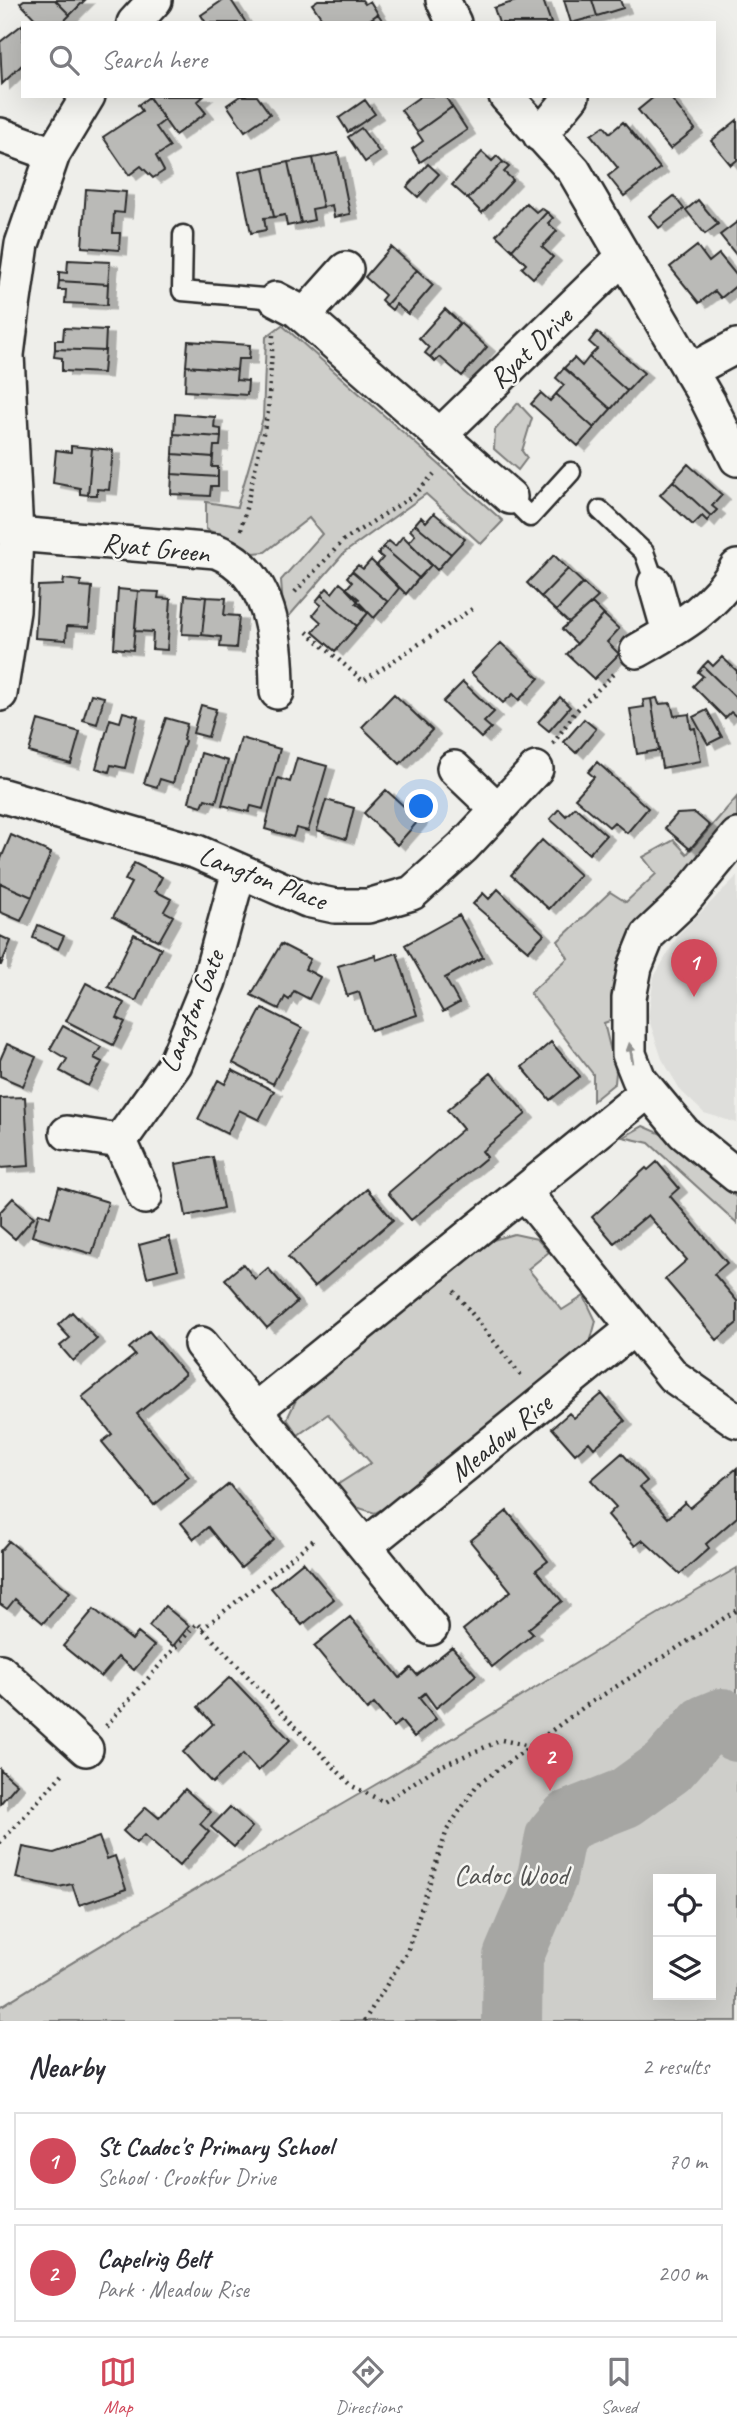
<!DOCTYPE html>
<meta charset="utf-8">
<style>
:root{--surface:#fff;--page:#f2f2f3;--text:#2b2b33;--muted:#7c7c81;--line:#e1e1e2;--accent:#d1495b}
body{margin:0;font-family:Caveat,sans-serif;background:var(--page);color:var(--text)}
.controls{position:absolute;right:21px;bottom:21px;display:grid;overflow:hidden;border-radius:0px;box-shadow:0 7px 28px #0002}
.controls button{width:63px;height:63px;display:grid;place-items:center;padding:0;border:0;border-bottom:2px solid var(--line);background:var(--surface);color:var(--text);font:35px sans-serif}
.you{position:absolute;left:422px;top:807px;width:24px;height:24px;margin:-18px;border:5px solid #fff;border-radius:50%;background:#1a73e8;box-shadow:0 0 0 10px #1a73e833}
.badge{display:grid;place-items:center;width:46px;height:46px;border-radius:50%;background:var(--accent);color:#fff;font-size:23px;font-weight:700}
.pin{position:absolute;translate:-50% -58px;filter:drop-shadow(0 2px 4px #0008)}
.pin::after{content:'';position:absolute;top:37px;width:24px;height:21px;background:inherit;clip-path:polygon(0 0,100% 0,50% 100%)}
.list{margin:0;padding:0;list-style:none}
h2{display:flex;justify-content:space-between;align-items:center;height:91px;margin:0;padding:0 28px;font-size:30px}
h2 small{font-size:23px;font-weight:400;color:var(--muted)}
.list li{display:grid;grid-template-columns:46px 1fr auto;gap:21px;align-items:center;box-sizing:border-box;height:98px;margin:0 14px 14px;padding:0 14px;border:2px solid var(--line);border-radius:0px}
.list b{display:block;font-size:26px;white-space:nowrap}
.list p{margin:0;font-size:23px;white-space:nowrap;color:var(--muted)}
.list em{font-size:23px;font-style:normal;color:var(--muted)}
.icon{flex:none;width:38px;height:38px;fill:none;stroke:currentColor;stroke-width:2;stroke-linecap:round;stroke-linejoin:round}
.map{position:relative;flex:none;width:737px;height:2021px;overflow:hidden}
.search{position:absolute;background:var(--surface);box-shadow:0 7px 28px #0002;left:21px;right:21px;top:21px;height:77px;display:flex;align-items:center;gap:18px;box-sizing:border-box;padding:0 24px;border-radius:0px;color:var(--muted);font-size:26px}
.sheet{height:315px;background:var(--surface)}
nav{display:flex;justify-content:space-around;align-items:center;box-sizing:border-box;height:98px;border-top:2px solid var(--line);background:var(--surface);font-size:19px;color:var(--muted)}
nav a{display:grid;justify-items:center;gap:4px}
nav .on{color:var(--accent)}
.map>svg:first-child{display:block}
</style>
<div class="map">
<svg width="737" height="2021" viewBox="0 0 737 2021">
<defs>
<filter id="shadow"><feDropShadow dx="8" dy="4.5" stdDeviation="0" flood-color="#0004"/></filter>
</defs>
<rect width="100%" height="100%" fill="#eeeeea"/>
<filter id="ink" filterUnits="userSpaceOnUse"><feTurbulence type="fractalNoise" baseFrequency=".0143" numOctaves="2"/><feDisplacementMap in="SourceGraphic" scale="14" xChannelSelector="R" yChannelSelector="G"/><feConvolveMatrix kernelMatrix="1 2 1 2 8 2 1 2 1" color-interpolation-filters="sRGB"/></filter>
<g filter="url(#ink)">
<path fill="#dededb" d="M737,876V1123L704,1113L681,1091L662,1059L648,1017L654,977L679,934Z"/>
<path fill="#cececa" stroke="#7c7c7a" stroke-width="2" fill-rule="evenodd" d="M282,325L503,521L481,544L426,494L344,553L284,622L281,580L322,534L309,518L265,552L254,553L206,529V502L237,507L263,418L266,337Z
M518,403L532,418L522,451L527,458L518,470L494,449L495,430Z
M737,797V818L664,895L639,929L615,1019L604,1023L616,1072L615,1083L593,1101V1074L530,993L568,958L558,941L610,892L626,902L656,874L643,857L674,840L687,854Z
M643,1126L664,1135L737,1198V1223L649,1143L623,1137Z
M514,1234L537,1239L549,1252L528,1269L562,1310L584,1296L596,1321L590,1343L396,1502L375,1513L356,1507L337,1485L371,1463L328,1414L298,1435L287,1419L297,1398L493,1240Z
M737,1568V2021H0V2007C129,1926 261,1852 392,1775C507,1706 620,1634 737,1568ZM711,1879V1995H658V1879Z"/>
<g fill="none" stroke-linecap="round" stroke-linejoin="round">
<path stroke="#a6a6a3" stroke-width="60" d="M512,2021L513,1957L547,1877L555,1837L569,1820L625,1798L668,1767L705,1725L722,1718L737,1732"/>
</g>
<path fill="#babab7" stroke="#2b2b2b" stroke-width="2" filter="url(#shadow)" d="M24,0H55L70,15L62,23H39L20,3Z
M55,0H85L70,15Z
M223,0H231L246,23H206L201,15Z
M318,0H362L365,4L370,1L378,14L365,23H325L312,4Z
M519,0H543L551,23H499L494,8Z
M564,0H592L597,16L571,23Z
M592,0H620L623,8L597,16Z
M378,14L384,23H365Z
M23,24V64L2,84L0,42Z
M148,96H204L197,102L206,113L175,135Z
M240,96H257L270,114L245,131L227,105Z
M421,96H445L452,107L417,132L401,110Z
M655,96H669L695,129L670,149L638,110Z
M149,97L165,120L156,127L170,147L156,156L164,171L153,178L141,166L129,175L103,137L142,111L138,105Z
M365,100L375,114L348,132L339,118Z
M452,107L467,130L420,162L412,149L423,141L417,132Z
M737,120V160L731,165L711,141Z
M623,122L660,168L624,196L608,176L618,168L591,135L604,126L610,133Z
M361,128L379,152L365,162L348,137Z
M482,152L492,161L497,156L503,162L468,199L452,185Z
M338,153L350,214L334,217L332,205L323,207L313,158Z
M313,158L323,207L312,209L314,220L301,223L288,162Z
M288,162L301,223L287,226L285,215L274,217L264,167Z
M503,162L509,167L504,172L513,180L482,213L468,199Z
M428,164L439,174L418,197L407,187Z
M264,167L274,217L264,218L266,230L251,233L239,172Z
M86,189L126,192L124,213L114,212L113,233H120L119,250L82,247Z
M674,196L684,209L659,228L649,216Z
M698,200L718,224L705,234L686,210Z
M526,203L536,212L541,208L547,212L512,250L496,235Z
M547,212L553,218L548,223L557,231L542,247L553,257L533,278L522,268L526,264L512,250Z
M737,222V256L720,235Z
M697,246L709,262L719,254L737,276V285L721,298L715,291L699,303L670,267Z
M391,247L417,270L386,305L381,300L385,295L365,277Z
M68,260L110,262L108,284L59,281V272L67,273Z
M417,270L433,285L408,314L396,304L392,310L386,305Z
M59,281L108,284L107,305L65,303L66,290H58Z
M445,309L460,323L430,357L425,353L429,348L419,338Z
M460,323L487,347L462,376L440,357L435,362L430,357Z
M64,328L106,330L105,351L55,349V340H63Z
M597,332L644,373L627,391L589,357L597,349L589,342Z
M188,341L250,345L249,359H238L237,370L186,366Z
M55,349L105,351L103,373L62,371V358L54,357Z
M589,357L627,391L611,409L564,368L574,358L582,366Z
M186,366L237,370L236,380L248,381L247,395L185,391Z
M564,368L611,409L594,428L556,394L564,385L556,378Z
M541,393L550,401L556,394L594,428L578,446L531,404Z
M175,414L215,417L214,428L221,429V437L174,434Z
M174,434L221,437L220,446H214L213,457L173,454Z
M71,446L92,448L88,495L80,494V488L53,483L56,450L71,452Z
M92,448L113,450L109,490L97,489V495H88Z
M173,454L213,457L212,467H218V477L172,474Z
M688,464L722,495L712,506L717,510L711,516L673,481Z
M172,474L218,477V486H211L210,496L171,494Z
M673,481L711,516L707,521L702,516L693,525L660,495Z
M434,513L465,539L451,554L415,524L421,517L426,522Z
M415,524L451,554L437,570L409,542L415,535L410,530Z
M403,536L431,565L419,578L383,547L389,541L395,546Z
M383,547L419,578L406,594L377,565L383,558L378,554Z
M554,555L568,569L541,597L527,583Z
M371,560L399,588L388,602L352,571L358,565L363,569Z
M568,569L583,583L556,611L541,597Z
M352,571L388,602L374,618L346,589L352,582L347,577Z
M64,579L81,581L80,586L92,587L89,627L67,626L66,640L35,638L38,586L63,585Z
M340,583L359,599L356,603L368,613L357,626L321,595L327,588L332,593Z
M583,583L598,597L569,623L556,611Z
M118,589L138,591L133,650L114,648Z
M138,591L159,592L158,598L171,599L167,650L152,649L153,632L135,631Z
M185,595L206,597L202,635L182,634Z
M321,595L357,626L335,651L313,632L321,622L313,615L321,605L316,601Z
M206,597L226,598L224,615L239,616L236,648L220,647L221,637L202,635Z
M592,603L604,615L577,644L562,629Z
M604,615L619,629L607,642L619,654L594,679L567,654Z
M501,643L539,678L519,700L513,694L503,703L471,673Z
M722,657L737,671V699L703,666L708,661L713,666Z
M703,666L737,699V717L731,712L725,718L693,686L703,676L698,672Z
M463,682L494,712L484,722L491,728L481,738L443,702Z
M91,694L104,697L97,724L83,720Z
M394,694L432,730L400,764L362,727Z
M560,697L570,707L549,731L538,722Z
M657,698L659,704L671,703L674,716L689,714L691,729L695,728L701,761L662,768L651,699Z
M651,699L659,750L637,754L630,709L644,707L643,700Z
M201,705L216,709L208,737L193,733Z
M707,710L722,737L708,744L693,717Z
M123,712L138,716L125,768L111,765L109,772L96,768L110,719L120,722Z
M166,718L187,724L183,740L185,741L173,783L160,779L157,787L144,783Z
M584,719L596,729L576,753L564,742Z
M38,720L80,732L71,764L29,752Z
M241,738L280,749L263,809L251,806L249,812L222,805Z
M201,753L228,761L216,802L205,799L202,806L189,802Z
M297,758L327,766L308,831L296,828L293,837L265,829L278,778L290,782Z
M597,762L648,808L627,833L614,822L609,827L575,798L594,777L588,772Z
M386,790L419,820L397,845L364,813Z
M326,800L354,808L346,839L317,830Z
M575,807L606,835L589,854L550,819L559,809L566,816Z
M695,813L710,826L690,849L665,828L677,814Z
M11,835L51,853L32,897L0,883V861Z
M542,840L580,875L549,909L511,875Z
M134,863L162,877L155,891L171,899L164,911L173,916L159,941L113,917L131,883L125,880Z
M0,883L32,897L21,921L0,912Z
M498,889L544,934L528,951L473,904L483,893L489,899Z
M459,915L483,957L445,978L459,1003L443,1012L405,945Z
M38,925L64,936L58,949L33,938Z
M134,934L161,948L136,1001L108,987Z
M0,936L11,941L1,965H0Z
M281,944L310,959L305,969L320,977L309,999L294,991L289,1000L285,997L279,1009L251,995Z
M397,953L417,1015L371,1030L359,992L347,996L338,966L375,955L376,960Z
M86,983L124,1003L117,1018L125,1022L113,1045L66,1021Z
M262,1008L302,1028L273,1084L233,1063Z
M63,1026L101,1047L94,1058L102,1062L88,1086L60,1071L67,1059L50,1049Z
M551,1042L580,1076L550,1100L522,1067Z
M7,1044L36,1057L23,1086L0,1076V1060Z
M232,1070L274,1091L259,1120L239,1110L227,1134L198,1119L218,1080L225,1084Z
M491,1073L526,1114L482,1151L487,1157L411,1220L388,1193L463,1129L447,1110Z
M25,1097L29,1166L0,1168V1098Z
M213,1157L223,1208L186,1216L176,1164Z
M657,1162L679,1188L670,1196L727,1263L714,1274L737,1301V1323L717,1340L665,1279L687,1260L648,1215L614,1243L592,1217L646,1168L648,1170Z
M59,1187L108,1202L92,1254L32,1236L39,1213L50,1217Z
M367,1189L393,1220L314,1287L288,1257Z
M13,1198L34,1217L15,1239L0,1226V1212Z
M169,1237L178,1269L147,1277L139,1245Z
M243,1264L255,1279L268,1268L297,1302L267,1328L225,1279Z
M72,1312L97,1339L73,1361L60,1346L70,1338L58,1325Z
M149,1331L185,1374L137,1414L189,1477L154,1505L102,1442L112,1434L82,1397L135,1355L129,1348Z
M602,1394L625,1421L594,1448L589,1442L575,1454L552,1428L569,1413L574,1418Z
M622,1453L647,1481L640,1487L668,1518L685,1502L690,1508L737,1468V1517L706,1544L709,1548L680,1574L643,1540L635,1546L608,1515L616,1507L591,1480Z
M229,1484L274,1540L241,1568L208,1527L194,1539L181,1523Z
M507,1511L548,1561L536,1570L562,1601L528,1629L533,1634L492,1667L463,1630L511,1591L470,1541Z
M9,1541L70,1592L43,1623L15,1599L7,1609L0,1604V1551Z
M303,1562L334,1599L302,1625L271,1588Z
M165,1606L189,1626L173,1646L149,1626Z
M94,1609L132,1640L138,1633L154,1646L134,1670L118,1657L101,1677L63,1646Z
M350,1617L400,1678L411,1668L417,1675L452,1647L476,1675L436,1708L425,1693L419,1698L436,1719L414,1737L401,1721L393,1727L374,1704L367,1710L314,1646Z
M230,1677L290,1740L258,1771L243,1754L212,1783L183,1752L213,1724L198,1707Z
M0,1769L17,1784L0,1804Z
M185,1789L211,1812L200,1824L209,1832L179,1866L144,1835L136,1843L123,1831L146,1807L159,1818Z
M230,1807L252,1827L234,1847L211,1827Z
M99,1837L107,1859L115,1856L126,1889L79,1905L72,1884L59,1887L16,1878L23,1847L54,1853Z"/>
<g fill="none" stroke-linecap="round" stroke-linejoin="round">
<defs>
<path id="lane" d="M183,235L182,291L276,299
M510,497L530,517L571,472
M600,510L644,552L655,583"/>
<path id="street" d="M443,0L454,23
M134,23L155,0
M506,96L574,171L708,401L737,459
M0,135L53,154
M540,135L572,96
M276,299L297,310L510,497
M304,316L346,269
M690,371L737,346
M439,436L622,258
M16,534L216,551C272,573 277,640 277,692
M655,583L669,632
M637,651C677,628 714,609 737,567
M0,694L13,611L16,534L7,355L13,307L22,244L53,154L88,96
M454,768L498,810
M0,795L197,852L307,900L335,906H368L412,893L463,847L536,769
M737,836L682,903L648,935L635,967L629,998V1054L639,1079L684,1133L737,1176
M67,1133L120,1141L175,1064L209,981L239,871
M120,1141L145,1197
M525,1193L673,1376L737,1421
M201,1344L431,1628
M255,1410L648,1091
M365,1546L634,1328
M0,1671L86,1749"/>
</defs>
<use href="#lane" stroke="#2b2b2b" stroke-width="23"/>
<use href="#street" stroke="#2b2b2b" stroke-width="38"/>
<path stroke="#2b2b2b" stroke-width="4.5" stroke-dasharray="2 5" stroke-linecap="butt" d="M241,530L268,412L273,335
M295,592L344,540L413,496L434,474
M307,632L363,681L472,609
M553,744L575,712L614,674
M454,1291L523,1378
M202,1629L316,1538
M106,1726L197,1623L352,1786L384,1802L436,1768L502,1740L530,1746
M0,1843L65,1771
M364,2021L407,1952L447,1830L477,1785L584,1707L737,1610"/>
<use href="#lane" stroke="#f6f6f2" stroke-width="18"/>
<use href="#street" stroke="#f6f6f2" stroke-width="33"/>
</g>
<defs><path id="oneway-solid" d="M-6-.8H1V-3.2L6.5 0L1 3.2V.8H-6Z" transform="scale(1.75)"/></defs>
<use fill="#90908e" href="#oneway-solid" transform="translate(631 1053) rotate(-100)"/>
</g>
<g text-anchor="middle" stroke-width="5" stroke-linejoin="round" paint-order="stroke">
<g font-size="28" fill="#2b2b2b" stroke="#f6f6f2">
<text transform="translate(530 347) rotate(-44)" y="10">Ryat Drive</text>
<text transform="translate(156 547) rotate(6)" y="10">Ryat Green</text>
<text transform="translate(263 877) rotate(21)" y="10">Langton Place</text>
<text transform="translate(191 1011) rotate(-68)" y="10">Langton Gate</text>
<text transform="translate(500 1437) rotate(-39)" y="10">Meadow Rise</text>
</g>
<g font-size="28" fill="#545453" stroke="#f6f6f2">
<text x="511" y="1884">Cadoc Wood</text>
</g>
</g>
</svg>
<div class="controls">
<button><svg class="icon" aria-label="locate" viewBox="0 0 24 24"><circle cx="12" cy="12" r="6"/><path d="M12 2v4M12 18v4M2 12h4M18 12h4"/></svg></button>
<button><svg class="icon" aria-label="layers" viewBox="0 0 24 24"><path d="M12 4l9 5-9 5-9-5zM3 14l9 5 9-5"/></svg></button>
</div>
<div class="you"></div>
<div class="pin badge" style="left:694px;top:997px">1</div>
<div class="pin badge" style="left:550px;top:1791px">2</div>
<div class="search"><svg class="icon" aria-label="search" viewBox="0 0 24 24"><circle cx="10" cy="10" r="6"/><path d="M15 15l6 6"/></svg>Search here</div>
</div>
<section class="sheet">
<h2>Nearby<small>2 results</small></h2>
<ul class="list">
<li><span class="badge">1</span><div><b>St Cadoc's Primary School</b><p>School · Crookfur Drive</p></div><em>70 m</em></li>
<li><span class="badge">2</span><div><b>Capelrig Belt</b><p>Park · Meadow Rise</p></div><em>200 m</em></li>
</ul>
</section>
<nav>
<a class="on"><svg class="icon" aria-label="map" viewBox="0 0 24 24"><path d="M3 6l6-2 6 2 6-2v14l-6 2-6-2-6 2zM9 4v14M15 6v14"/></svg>Map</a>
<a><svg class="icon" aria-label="directions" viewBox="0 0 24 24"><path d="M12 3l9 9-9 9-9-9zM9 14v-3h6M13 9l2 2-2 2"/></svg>Directions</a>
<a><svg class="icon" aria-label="saved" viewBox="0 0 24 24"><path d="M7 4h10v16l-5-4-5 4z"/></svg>Saved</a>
</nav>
